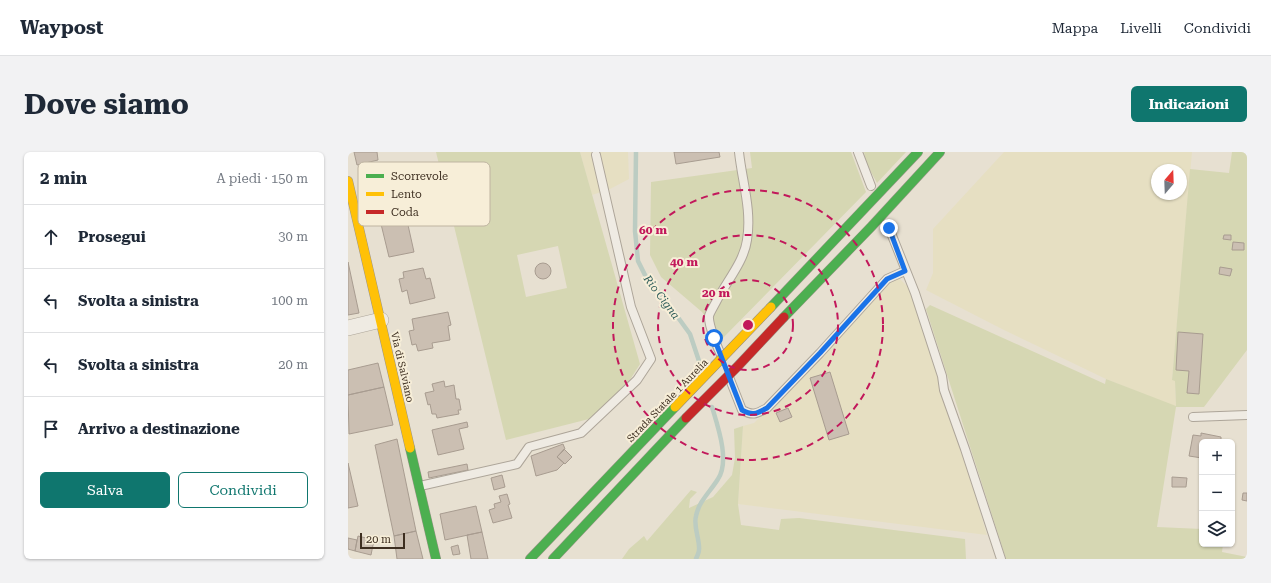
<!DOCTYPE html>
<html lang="it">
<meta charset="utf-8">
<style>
:root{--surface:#fff;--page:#f2f2f3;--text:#1f2937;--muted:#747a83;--line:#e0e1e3;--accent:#0f766e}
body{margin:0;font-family:"Roboto Serif",serif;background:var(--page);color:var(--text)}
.controls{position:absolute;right:12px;bottom:12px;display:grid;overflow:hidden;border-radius:6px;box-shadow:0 1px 3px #0004}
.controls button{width:36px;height:36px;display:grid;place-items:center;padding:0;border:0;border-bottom:1px solid var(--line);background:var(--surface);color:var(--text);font:20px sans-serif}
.compass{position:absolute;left:803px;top:12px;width:36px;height:36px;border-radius:50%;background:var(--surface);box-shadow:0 1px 3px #0004;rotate:19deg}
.scale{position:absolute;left:12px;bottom:10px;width:45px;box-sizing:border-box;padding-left:4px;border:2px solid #3d2e20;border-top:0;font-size:11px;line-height:14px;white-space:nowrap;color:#3d2e20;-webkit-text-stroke:3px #f7eed8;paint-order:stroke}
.stop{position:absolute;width:12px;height:12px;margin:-9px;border:3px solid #1a73e8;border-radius:50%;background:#fff}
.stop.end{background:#1a73e8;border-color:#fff;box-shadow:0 1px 4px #0008}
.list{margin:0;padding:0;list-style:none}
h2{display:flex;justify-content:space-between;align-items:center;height:52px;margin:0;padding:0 16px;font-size:17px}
h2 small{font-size:13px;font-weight:400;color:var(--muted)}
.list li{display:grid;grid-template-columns:26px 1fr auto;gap:12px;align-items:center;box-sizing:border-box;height:64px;padding:0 16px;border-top:1px solid var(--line)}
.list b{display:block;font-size:15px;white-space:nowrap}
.list em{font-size:13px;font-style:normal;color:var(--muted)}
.actions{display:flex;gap:8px;padding:12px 16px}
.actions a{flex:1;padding:9px 0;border:1px solid var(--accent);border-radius:6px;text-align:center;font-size:14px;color:var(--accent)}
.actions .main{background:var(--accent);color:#fff}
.icon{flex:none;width:22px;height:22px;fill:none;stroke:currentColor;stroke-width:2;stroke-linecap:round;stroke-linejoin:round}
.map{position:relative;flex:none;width:899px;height:407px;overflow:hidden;border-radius:6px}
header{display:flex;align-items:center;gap:24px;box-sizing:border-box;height:56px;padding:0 20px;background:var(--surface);border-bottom:1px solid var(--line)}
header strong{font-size:19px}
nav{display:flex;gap:22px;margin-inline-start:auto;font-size:14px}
.intro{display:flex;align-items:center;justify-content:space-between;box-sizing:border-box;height:96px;padding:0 24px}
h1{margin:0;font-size:28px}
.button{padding:10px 18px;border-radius:6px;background:var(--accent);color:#fff;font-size:14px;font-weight:700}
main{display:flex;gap:24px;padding:0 24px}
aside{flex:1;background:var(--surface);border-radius:6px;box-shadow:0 1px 3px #0004}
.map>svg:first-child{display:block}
</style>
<header>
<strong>Waypost</strong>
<nav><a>Mappa</a><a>Livelli</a><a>Condividi</a></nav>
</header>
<div class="intro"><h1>Dove siamo</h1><a class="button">Indicazioni</a></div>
<main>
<aside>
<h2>2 min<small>A piedi · 150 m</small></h2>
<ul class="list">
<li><svg class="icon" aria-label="ahead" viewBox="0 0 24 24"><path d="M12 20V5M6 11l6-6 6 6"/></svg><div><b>Prosegui</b></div><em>30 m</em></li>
<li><svg class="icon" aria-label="left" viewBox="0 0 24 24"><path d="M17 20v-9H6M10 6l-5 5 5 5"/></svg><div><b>Svolta a sinistra</b></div><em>100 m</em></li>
<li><svg class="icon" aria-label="left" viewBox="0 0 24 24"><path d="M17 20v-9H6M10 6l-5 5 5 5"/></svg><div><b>Svolta a sinistra</b></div><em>20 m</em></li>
<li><svg class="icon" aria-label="arrive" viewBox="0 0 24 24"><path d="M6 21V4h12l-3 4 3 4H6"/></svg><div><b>Arrivo a destinazione</b></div></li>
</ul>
<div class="actions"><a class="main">Salva</a><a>Condividi</a></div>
</aside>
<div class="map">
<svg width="899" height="407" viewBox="0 0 899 407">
<rect width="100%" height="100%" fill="#e7e0d1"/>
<path fill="#e6dfc2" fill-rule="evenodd" d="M232,0H280L281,27L262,37L244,43Z
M656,0H844L824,227L827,228L828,255L758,227L654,177L578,138L585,121V77ZM809,18H833V42H809Z
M550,125L560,135L596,238L639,383L390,352L395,274L406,271L474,204L542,129Z"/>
<path fill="#d6d7b3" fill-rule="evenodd" d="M88,0H232L292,212L278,234L241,267L158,288ZM210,94L219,136L178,145L169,103Z
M402,0H503L518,40L374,187L354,160L313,125L302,103L303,30L404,16Z
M516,0H558L529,31L518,11Z
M884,0H899V198L856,255H828L809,375L854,377V392H875L874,400L899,405V407H658L578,157L582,153L757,232L758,227L828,254L827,229L824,228L842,17L881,21Z
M395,274L390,352L393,373L431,378L433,367L451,366L617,387L618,407H274L281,397L296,384L299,389L343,338L349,340L342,347L341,356L365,345L384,323L387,306L386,277Z"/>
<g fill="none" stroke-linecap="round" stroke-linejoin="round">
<path stroke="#bcccc2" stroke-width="4.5" d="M288,0L287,79L290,109L298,125L321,153L342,182L353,215
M348,407C349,404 351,401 351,398C352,387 345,375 348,364C351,349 362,340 370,327C382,309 370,275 364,255"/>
</g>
<path fill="#cbbfb2" stroke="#a89c90" d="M6,0H29L30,8L9,13Z
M326,0H371L372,5L328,12Z
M56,55L66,100L41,105L33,72L31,73L28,61Z
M876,83H883V88L875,87Z
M885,90L896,91V98H884Z
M0,110L11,161L0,163Z
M187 119a8 8 0 1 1 16 0a8 8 0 1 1-16 0Z
M872,115L884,117L882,124L871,122Z
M75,116L78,127L82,126L87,146L62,152L59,138L54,140L51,127L56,126L55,120Z
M100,160L103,173L100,174L102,188L84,191L85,196L70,199L68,192L64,193L61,179L66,178L64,167Z
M830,180L855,182L851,242L839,241L841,219L828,218Z
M30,211L36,235L0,243V218Z
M482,220L501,282L481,288L462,226Z
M96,229L97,235L106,233L108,247H111L113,258H110L111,262L89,266L88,262H84L82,252L80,253L77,241L86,239L84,232Z
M36,235L45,273L1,282L0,243Z
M440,256L444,265L432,270L428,261Z
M119,270L120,275L111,277L116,297L90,303L84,278Z
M853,281L873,285V288L882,290H854V306L841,304L845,283L853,284Z
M49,287L68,379L46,384L27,293Z
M215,292L217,297L209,305L216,311L209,318L188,324L183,304Z
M216,297L224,305L217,312L209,305Z
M0,311L10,354L0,356Z
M119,312L120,318L81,326L80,320Z
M154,323L157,335L146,338L143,326Z
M824,325L839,326L838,335H824Z
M895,341H899V349L894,348Z
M159,342L162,352L160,353L164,366L145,371L141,358L147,356L146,352L153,350L151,344Z
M128,354L134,380L97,388L92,362Z
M68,379L75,407H49L46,384Z
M134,380L140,407H123L119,383Z
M10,384L26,388L23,403L7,399Z
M0,386L9,388L7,399L0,397Z
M110,393L112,402L105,403L103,395Z"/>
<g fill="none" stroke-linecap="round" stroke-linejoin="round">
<defs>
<path id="lane" d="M510,0L523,34
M541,76L567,141L594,224L596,238L617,297L653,407
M374,205C370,197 360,172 361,164C362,160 366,154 368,150C378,130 396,110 399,88C404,58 394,29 391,0
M381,225L394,258C405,264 408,262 419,256L472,201L539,127L557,119
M845,265L899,263
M72,334L169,312L181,295L233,281L289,228L303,207L283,155L248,3"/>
<path id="street" d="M0,176L33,168"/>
<path id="fast" d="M423,155L570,0
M436,165L523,75L592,0
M62,296L88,407
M182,407L327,255
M205,407L338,266"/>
<path id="slow" d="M0,29L62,296"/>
</defs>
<use href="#lane" stroke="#ada599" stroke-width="10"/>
<use href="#street" stroke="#ada599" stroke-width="16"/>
<use href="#fast" stroke="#9c958a" stroke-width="10"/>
<use href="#slow" stroke="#9c958a" stroke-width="10"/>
<use href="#lane" stroke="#efebe3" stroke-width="8"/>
<use href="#street" stroke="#efebe3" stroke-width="15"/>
<use href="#fast" stroke="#4caf50" stroke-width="9"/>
<use href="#slow" stroke="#ffc107" stroke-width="9"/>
<defs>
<path id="slow-bridge" d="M327,255L423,155"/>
<path id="jam-bridge" d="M338,266L390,214L436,165"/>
</defs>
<use href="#slow-bridge" stroke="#928b80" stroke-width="10" stroke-linecap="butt"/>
<use href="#jam-bridge" stroke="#928b80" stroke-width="10" stroke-linecap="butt"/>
<use href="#slow-bridge" stroke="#ffc107" stroke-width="9"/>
<use href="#jam-bridge" stroke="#c62828" stroke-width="9"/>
</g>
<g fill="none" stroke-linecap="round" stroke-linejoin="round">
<path stroke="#1a73e8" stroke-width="5" d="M366,186L394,258C405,264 408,262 419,256L472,201L539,127L557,119L541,76"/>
</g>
<g fill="none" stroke="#c2185b" stroke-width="2" stroke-dasharray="7 5">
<circle cx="400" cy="173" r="45"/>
<circle cx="400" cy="173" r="90"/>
<circle cx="400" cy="173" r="135"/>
</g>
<g text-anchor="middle" stroke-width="4" stroke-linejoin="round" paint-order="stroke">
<g font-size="10" fill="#3d2e20" stroke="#f7eed8">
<text transform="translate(55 215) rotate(77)" y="4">Via di Salviano</text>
<text transform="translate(319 248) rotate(-46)" y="4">Strada Statale 1 Aurelia</text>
</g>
<g font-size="11" font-style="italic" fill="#2f5d5a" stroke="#f7eed8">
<text transform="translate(314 145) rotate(53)" y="4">Rio Cigna</text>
</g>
</g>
<rect x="10" y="10" width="132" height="64" rx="6" fill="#f7eed8" stroke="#bfb4a1" stroke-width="1"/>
<rect x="18" y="22" width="18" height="4" fill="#4caf50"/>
<rect x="18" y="40" width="18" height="4" fill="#ffc107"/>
<rect x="18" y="58" width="18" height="4" fill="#c62828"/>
<g font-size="11" fill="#3d2e20">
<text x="43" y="28">Scorrevole</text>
<text x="43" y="46">Lento</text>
<text x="43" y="64">Coda</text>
</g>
<circle cx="400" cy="173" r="6" fill="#c2185b" stroke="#f7eed8" stroke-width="2"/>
<g font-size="12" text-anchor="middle" font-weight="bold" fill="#c2185b" stroke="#f7eed8" stroke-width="4" stroke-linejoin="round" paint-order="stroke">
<text x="305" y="82">60 m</text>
<text x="336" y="114">40 m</text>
<text x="368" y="145">20 m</text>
</g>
</svg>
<div class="controls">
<button>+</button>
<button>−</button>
<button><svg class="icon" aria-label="layers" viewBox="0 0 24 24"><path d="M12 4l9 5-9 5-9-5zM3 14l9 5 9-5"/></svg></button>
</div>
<svg class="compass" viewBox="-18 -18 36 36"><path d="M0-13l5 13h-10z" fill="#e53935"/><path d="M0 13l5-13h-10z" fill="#747a83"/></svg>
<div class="scale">20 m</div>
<div class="stop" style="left:366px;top:186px"></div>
<div class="stop end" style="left:541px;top:76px"></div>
</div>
</main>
